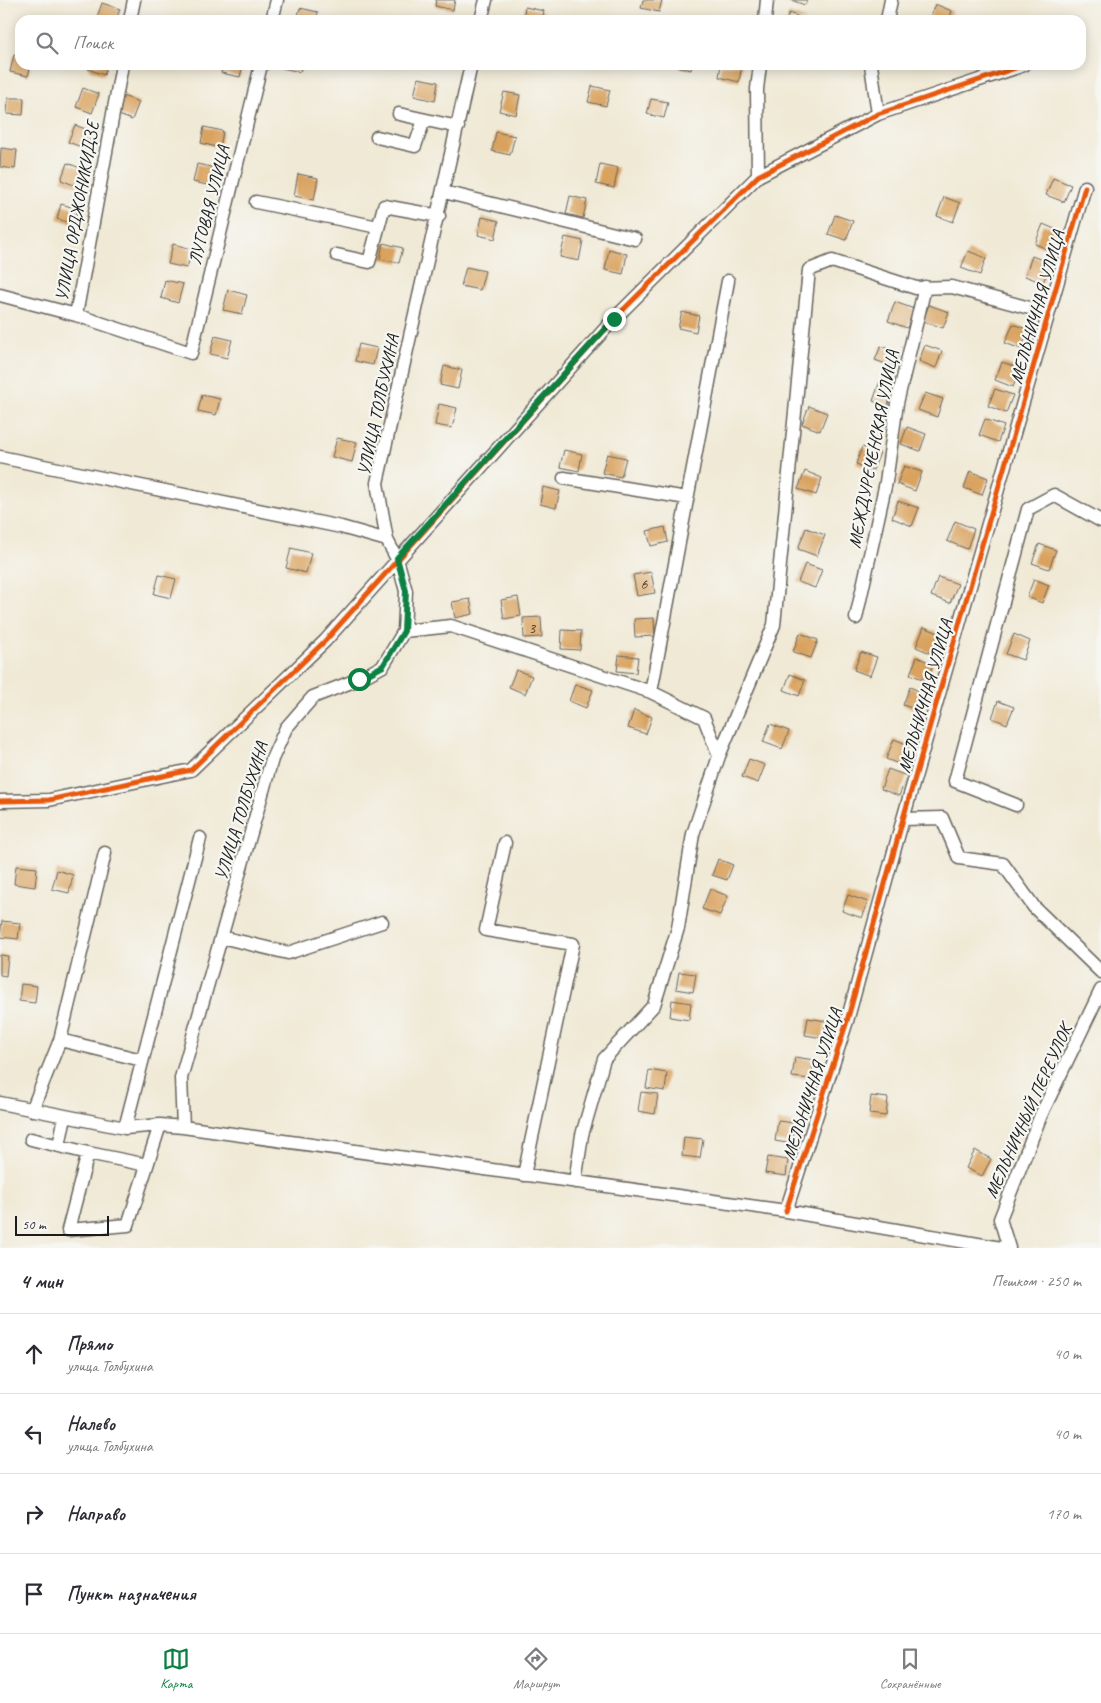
<!DOCTYPE html>
<html lang="ru">
<meta charset="utf-8">
<style>
:root{--surface:#fff;--page:#f2f2f3;--text:#2b2b33;--muted:#7c7c81;--line:#e1e1e2;--accent:#0b8043}
body{margin:0;font-family:Caveat,sans-serif;background:var(--page);color:var(--text)}
.scale{position:absolute;left:15px;bottom:12px;width:94px;box-sizing:border-box;padding-left:5px;border:2px solid #1c1c1c;border-top:0;font-size:14px;line-height:18px;white-space:nowrap;color:#1c1c1c;-webkit-text-stroke:4px #f6f6f2;paint-order:stroke}
.stop{position:absolute;width:15px;height:15px;margin:-11px;border:4px solid #0b8043;border-radius:50%;background:#fff}
.stop.end{background:#0b8043;border-color:#fff;box-shadow:0 1px 5px #0008}
.list{margin:0;padding:0;list-style:none}
h2{display:flex;justify-content:space-between;align-items:center;height:65px;margin:0;padding:0 20px;font-size:21px}
h2 small{font-size:16px;font-weight:400;color:var(--muted)}
.list li{display:grid;grid-template-columns:32px 1fr auto;gap:15px;align-items:center;box-sizing:border-box;height:80px;padding:0 20px;border-top:1px solid var(--line)}
.list b{display:block;font-size:19px;white-space:nowrap}
.list p{margin:0;font-size:16px;white-space:nowrap;color:var(--muted)}
.list em{font-size:16px;font-style:normal;color:var(--muted)}
.icon{flex:none;width:28px;height:28px;fill:none;stroke:currentColor;stroke-width:2;stroke-linecap:round;stroke-linejoin:round}
.map{position:relative;flex:none;width:1101px;height:1248px;overflow:hidden}
.search{position:absolute;background:var(--surface);box-shadow:0 2px 12px #0003;left:15px;right:15px;top:15px;height:55px;display:flex;align-items:center;gap:12px;box-sizing:border-box;padding:0 18px;border-radius:15px;color:var(--muted);font-size:19px}
.sheet{height:385px;background:var(--surface)}
nav{display:flex;justify-content:space-around;align-items:center;box-sizing:border-box;height:70px;border-top:1px solid var(--line);background:var(--surface);font-size:14px;color:var(--muted)}
nav a{display:grid;justify-items:center;gap:2px}
nav .on{color:var(--accent)}
.map>svg:first-child{display:block}
</style>
<div class="map">
<svg width="1101" height="1248" viewBox="0 0 1101 1248">
<rect width="100%" height="100%" fill="#f6f6f2"/>
<filter id="ink" filterUnits="userSpaceOnUse"><feTurbulence type="fractalNoise" baseFrequency=".02" numOctaves="2"/><feDisplacementMap in="SourceGraphic" scale="10" xChannelSelector="R" yChannelSelector="G"/><feConvolveMatrix kernelMatrix="1 2 1 2 8 2 1 2 1" color-interpolation-filters="sRGB"/></filter>
<filter id="wash" filterUnits="userSpaceOnUse"><feTurbulence type="fractalNoise" baseFrequency=".0096" numOctaves="4" result="noise"/><feDisplacementMap in="SourceGraphic" scale="20" xChannelSelector="R" yChannelSelector="G"/><feGaussianBlur stdDeviation="1.12" result="paint"/><feColorMatrix in="noise" values="0 0 0 0 0 0 0 0 0 0 0 0 0 0 0 0 0 1.4 0 .05"/><feComposite in="paint" operator="in"/></filter>
<g filter="url(#wash)">
<rect width="100%" height="100%" fill="#f0e9d5"/>
<g id="blocks">
<path fill="#d9a35e" d="M436,0H455L453,10L435,6Z
M643,0H662L659,12L641,8Z
M791,0H807L805,5Z
M102,3L120,9L116,20H96Z
M935,4L952,11L949,20H929Z
M525,7L544,11L542,20H523Z
M300,8L318,12L316,20H297Z
M789,13L807,20H786Z
M14,55L20,56V65H31L28,76L10,72Z
M90,65H107L104,75L88,69Z
M223,65H243L240,77L221,73Z
M283,65H302L300,72L282,68Z
M671,65H692L691,70Z
M721,65H742L739,82L719,77Z
M418,78L438,82L435,101L414,96Z
M592,86L610,90L606,106L588,102Z
M83,88L99,94L92,113L76,107Z
M504,92L520,95L516,115L499,111Z
M123,96L139,102L132,120L116,114Z
M8,98H24L23,115L7,114Z
M651,99L668,102L664,118L647,114Z
M75,125L93,132L87,149L68,142Z
M204,127L223,131L220,148L201,143Z
M496,132L515,136L510,155L492,151Z
M1,148L17,150L15,169L0,167Z
M67,163L86,170L79,187L61,180Z
M197,164L216,168L212,186L193,182Z
M600,164L618,168L614,188L596,184Z
M298,174L318,178L314,200L294,196Z
M1053,178L1071,185L1064,202L1046,195Z
M570,196L587,200L583,218L566,214Z
M944,197L960,203L953,222L937,216Z
M61,204L78,209L74,224L57,219Z
M835,215L853,221L846,240L828,234Z
M482,217L499,221L495,239L478,235Z
M1043,224L1057,230L1050,250L1035,244Z
M565,237L583,241L579,261L560,257Z
M383,243L403,248L399,263L380,259Z
M173,244L192,249L187,268L168,264Z
M609,249L627,254L623,274L605,270Z
M968,251L986,258L980,275L961,268Z
M1032,256L1050,263L1043,283L1025,276Z
M466,267L485,271L480,290L461,286Z
M165,280L183,284L178,303L161,298Z
M228,290L247,295L242,314L223,310Z
M895,302L914,309L907,328L888,321Z
M929,305L949,312L943,328L923,321Z
M682,312L699,316L696,332L678,328Z
M1013,324L1029,330L1021,349L1005,343Z
M215,336L232,340L227,358L210,354Z
M359,344L377,348L373,365L355,361Z
M925,345L942,351L936,368L919,361Z
M881,346L899,353L894,367L875,360Z
M1002,362L1020,369L1013,387L995,380Z
M444,366L462,370L458,389L440,385Z
M880,381L895,386L887,407L873,401Z
M995,389L1013,395L1006,413L988,406Z
M925,393L943,399L937,417L918,410Z
M202,395L220,399L216,415L198,411Z
M439,404L457,408L452,428L435,425Z
M809,406L827,413L820,431L802,424Z
M985,419L1004,426L998,442L979,435Z
M907,427L926,434L920,451L901,444Z
M337,438L357,442L352,462L332,457Z
M862,447L880,453L873,470L856,464Z
M564,450L582,454L579,471L560,467Z
M607,454L626,458L621,477L602,473Z
M904,466L922,472L915,491L897,484Z
M805,471L822,478L816,495L798,489Z
M970,471L988,478L982,495L964,488Z
M543,487L560,491L556,508L540,504Z
M898,501L919,508L912,526L892,518Z
M955,521L974,529L967,549L947,541Z
M665,527L668,542L651,546L647,531Z
M806,528L825,535L817,556L798,549Z
M1039,544L1056,550L1049,569L1032,563Z
M291,548L311,553L306,573L286,568Z
M805,564L822,570L815,588L798,582Z
M651,572L655,593L637,596L633,575Z
M159,575L176,579L171,598L154,594Z
M938,577L958,584L950,603L931,596Z
M1034,579L1049,585L1042,603L1027,597Z
M518,597L521,616L504,619L501,600Z
M470,599L473,614L455,618L452,602Z
M541,617L542,637L524,638L523,618Z
M654,618L655,636L635,637L634,619Z
M924,627L943,635L935,655L916,647Z
M562,630L581,631L580,650L561,649Z
M800,633L818,640L811,658L793,652Z
M1014,634L1030,641L1023,660L1006,654Z
M861,652L877,657L870,676L854,670Z
M619,655L638,657L636,673L617,671Z
M917,657L933,664L927,681L910,674Z
M516,670L532,676L525,694L509,687Z
M790,674L805,680L799,696L784,690Z
M575,684L593,690L586,708L569,701Z
M910,687L926,694L920,711L903,705Z
M998,701L1014,707L1007,724L992,718Z
M634,710L652,717L646,734L628,728Z
M770,724L789,731L782,749L763,742Z
M894,739L914,747L906,767L886,759Z
M749,759L765,765L758,783L742,777Z
M888,769L907,776L899,796L881,789Z
M718,859L733,865L727,880L712,875Z
M16,866L37,868L35,887L14,884Z
M57,870L73,875L69,893L52,889Z
M710,889L728,896L720,915L702,909Z
M848,895L868,902L862,918L842,911Z
M2,921L20,923L18,939L0,937Z
M0,955L8,956L6,976L0,975Z
M679,972L696,974L693,992L676,989Z
M21,984L37,986L35,1003L19,1001Z
M672,1000L691,1003L689,1020L670,1017Z
M808,1018L826,1021L823,1038L805,1035Z
M795,1057L814,1060L811,1079L792,1077Z
M649,1070L667,1073L665,1091L646,1088Z
M641,1092L658,1094L655,1114L638,1111Z
M871,1096L888,1098L886,1116L869,1114Z
M778,1121L795,1123L793,1144L775,1141Z
M684,1137L703,1139L700,1158L682,1156Z
M975,1150L991,1159L982,1176L966,1168Z
M768,1157L788,1160L786,1176L765,1173Z"/>
</g>
</g>
<g filter="url(#ink)">
<use href="#blocks" fill-opacity="0" stroke="#66645d" stroke-width="1"/>
<g fill="none" stroke-linecap="round" stroke-linejoin="round">
<defs>
<path id="minor" d="M130,20L134,0
M272,20L277,0
M481,20L486,0
M765,20L767,0
M887,20L891,0
M871,65L878,114
M399,114L458,127
M377,137L415,146L424,120
M758,176L757,89L760,65
M444,192L635,239
M256,202L378,227
M337,255L369,262L384,206L439,216
M0,295L76,315L122,65
M76,315L191,353L261,65
M0,457L341,527L387,540
M564,478L687,498
M856,618L886,482L897,403L925,287
M404,631L451,626L651,692L728,281
M651,692L704,718L719,756L774,625L809,270L832,261L916,288L952,287L1048,313
M0,801L49,800L191,770L325,641L614,319L758,176L878,114L1024,65
M1016,805L955,781L1028,509L1054,495L1101,521
M903,819L942,818L959,858L1003,864L1034,907L1101,972
M505,843L486,930L573,944L524,1175
M221,937L288,953L382,922
M60,1040L142,1060
M0,1103L125,1128L160,1125L183,1127L786,1211L1001,1248
M32,1110L60,1040L105,853
M183,1127L181,1078L272,759L286,728L313,697L359,679L383,666L404,631L406,591L397,559L387,540L377,483L471,65
M125,1128L200,838
M31,1139L88,1153
M59,1146L65,1116
M147,1165L88,1153L68,1230L128,1225L160,1125
M575,1182L582,1135L604,1059L654,1005L678,928L693,834L719,756
M786,1211L847,1021L903,819L1085,187
M1009,1248L1000,1219L1041,1115L1101,990"/>
</defs>
<use href="#minor" stroke="#66645d" stroke-width="15"/>
<use href="#minor" stroke="#fff" stroke-width="12"/>
<defs>
<path id="cycleway" d="M0,801L49,800L191,770L325,641L614,319L758,176L878,114L1024,65
M786,1211L847,1021L903,819L1085,187"/>
</defs>
<use href="#cycleway" stroke="#f6f6f2" stroke-width="8"/>
<use href="#cycleway" stroke="#e8590c" stroke-width="5"/>
</g>
</g>
<g fill="none" stroke-linecap="round" stroke-linejoin="round" filter="url(#ink)">
<path stroke="#0b8043" stroke-width="6" d="M359,679L383,666L404,631L406,591L397,558L614,319"/>
</g>
<g text-anchor="middle" stroke-width="4.5" stroke-linejoin="round" paint-order="stroke">
<g font-size="15" fill="#4b3e2c">
<text x="644" y="589">6</text>
<text x="532" y="633">3</text>
</g>
<g font-size="18" fill="#1c1c1c" stroke="#f6f6f2">
<text transform="translate(209 205) rotate(-76)" y="6">ЛУГОВАЯ УЛИЦА</text>
<text transform="translate(77 211) rotate(-80)" y="6">УЛИЦА ОРДЖОНИКИДЗЕ</text>
<text transform="translate(1037 307) rotate(-74)" y="6">МЕЛЬНИЧНАЯ УЛИЦА</text>
<text transform="translate(378 405) rotate(-78)" y="6">УЛИЦА ТОЛБУХИНА</text>
<text transform="translate(873 449) rotate(-79)" y="6">МЕЖДУРЕЧЕНСКАЯ УЛИЦА</text>
<text transform="translate(925 696) rotate(-74)" y="6">МЕЛЬНИЧНАЯ УЛИЦА</text>
<text transform="translate(241 811) rotate(-73)" y="6">УЛИЦА ТОЛБУХИНА</text>
<text transform="translate(812 1084) rotate(-72)" y="6">МЕЛЬНИЧНАЯ УЛИЦА</text>
<text transform="translate(1028 1111) rotate(-66)" y="6">МЕЛЬНИЧНЫЙ ПЕРЕУЛОК</text>
</g>
</g>
</svg>
<div class="scale">50 m</div>
<div class="stop" style="left:359px;top:679px"></div>
<div class="stop end" style="left:614px;top:319px"></div>
<div class="search"><svg class="icon" aria-label="search" viewBox="0 0 24 24"><circle cx="10" cy="10" r="6"/><path d="M15 15l6 6"/></svg>Поиск</div>
</div>
<section class="sheet">
<h2>4 мин<small>Пешком · 250 m</small></h2>
<ul class="list">
<li><svg class="icon" aria-label="ahead" viewBox="0 0 24 24"><path d="M12 20V5M6 11l6-6 6 6"/></svg><div><b>Прямо</b><p>улица Толбухина</p></div><em>40 m</em></li>
<li><svg class="icon" aria-label="left" viewBox="0 0 24 24"><path d="M17 20v-9H6M10 6l-5 5 5 5"/></svg><div><b>Налево</b><p>улица Толбухина</p></div><em>40 m</em></li>
<li><svg class="icon" aria-label="right" viewBox="0 0 24 24"><path d="M7 20v-9h11M14 6l5 5-5 5"/></svg><div><b>Направо</b></div><em>170 m</em></li>
<li><svg class="icon" aria-label="arrive" viewBox="0 0 24 24"><path d="M6 21V4h12l-3 4 3 4H6"/></svg><div><b>Пункт назначения</b></div></li>
</ul>
</section>
<nav>
<a class="on"><svg class="icon" aria-label="map" viewBox="0 0 24 24"><path d="M3 6l6-2 6 2 6-2v14l-6 2-6-2-6 2zM9 4v14M15 6v14"/></svg>Карта</a>
<a><svg class="icon" aria-label="directions" viewBox="0 0 24 24"><path d="M12 3l9 9-9 9-9-9zM9 14v-3h6M13 9l2 2-2 2"/></svg>Маршрут</a>
<a><svg class="icon" aria-label="saved" viewBox="0 0 24 24"><path d="M7 4h10v16l-5-4-5 4z"/></svg>Сохранённые</a>
</nav>
